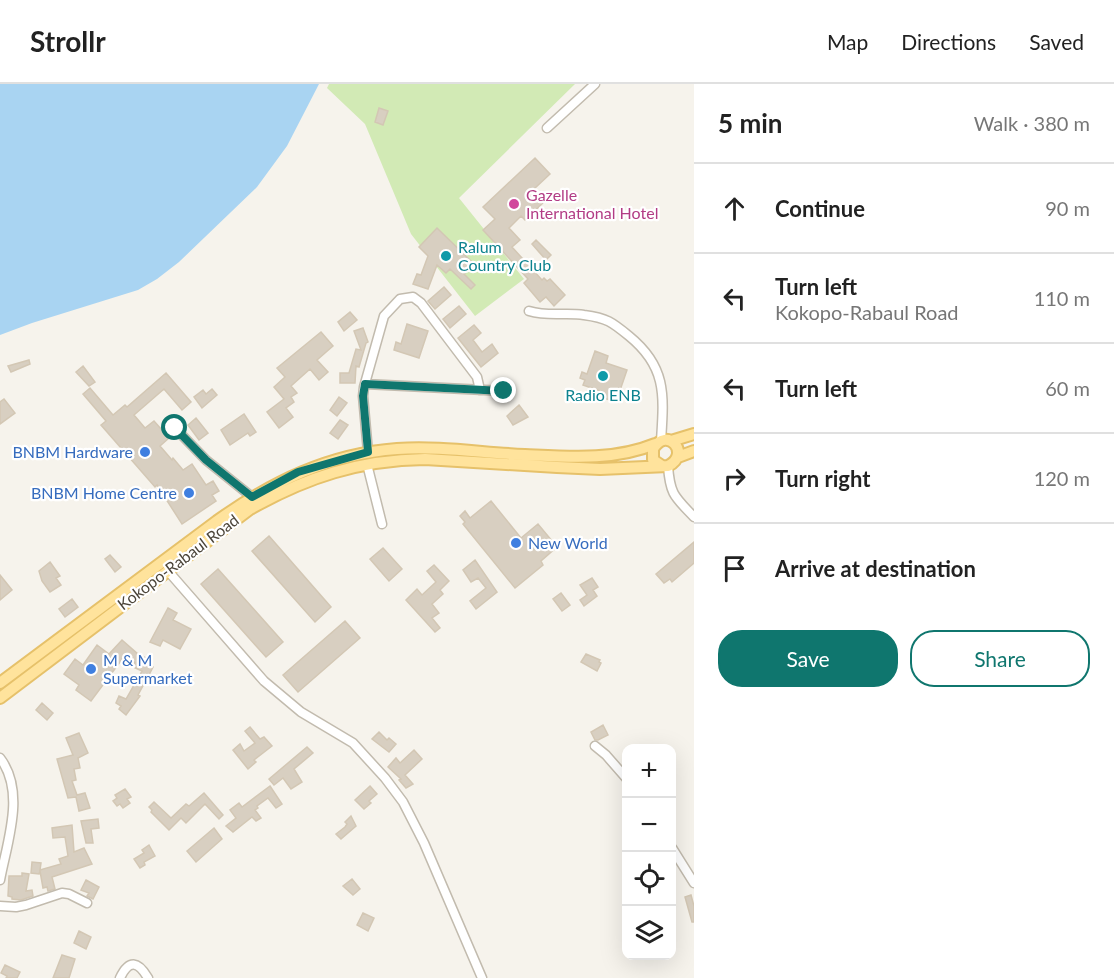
<!DOCTYPE html>
<meta charset="utf-8">
<style>
:root{--surface:#fff;--page:#f2f2f2;--text:#222;--muted:#767676;--line:#e0e0e0;--accent:#0f766e}
body{margin:0;font-family:Lato,sans-serif;background:var(--page);color:var(--text)}
.controls{position:absolute;right:18px;bottom:18px;display:grid;overflow:hidden;border-radius:12px;box-shadow:0 6px 24px #0002}
.controls button{width:54px;height:54px;display:grid;place-items:center;padding:0;border:0;border-bottom:2px solid var(--line);background:var(--surface);color:var(--text);font:30px sans-serif}
.stop{position:absolute;width:18px;height:18px;margin:-14px;border:4px solid #0f766e;border-radius:50%;background:#fff}
.stop.end{background:#0f766e;border-color:#fff;box-shadow:0 2px 6px #0008}
.list{margin:0;padding:0;list-style:none}
h2{display:flex;justify-content:space-between;align-items:center;height:78px;margin:0;padding:0 24px;font-size:26px}
h2 small{font-size:20px;font-weight:400;color:var(--muted)}
.list li{display:grid;grid-template-columns:39px 1fr auto;gap:18px;align-items:center;box-sizing:border-box;height:90px;padding:0 24px;border-top:2px solid var(--line)}
.list b{display:block;font-size:22px;white-space:nowrap}
.list p{margin:0;font-size:20px;white-space:nowrap;color:var(--muted)}
.list em{font-size:20px;font-style:normal;color:var(--muted)}
.actions{display:flex;gap:12px;padding:18px 24px}
.actions a{flex:1;padding:14px 0;border:2px solid var(--accent);border-radius:24px;text-align:center;font-size:21px;color:var(--accent)}
.actions .main{background:var(--accent);color:#fff}
.icon{flex:none;width:33px;height:33px;fill:none;stroke:currentColor;stroke-width:2;stroke-linecap:round;stroke-linejoin:round}
.map{position:relative;flex:none;width:694px;height:894px;overflow:hidden}
header{display:flex;align-items:center;gap:36px;box-sizing:border-box;height:84px;padding:0 30px;background:var(--surface);border-bottom:2px solid var(--line)}
header strong{font-size:28px}
nav{display:flex;gap:33px;margin-inline-start:auto;font-size:21px}
main{display:flex}
aside{flex:1;background:var(--surface)}
.map>svg:first-child{display:block}
</style>
<header>
<strong>Strollr</strong>
<nav><a>Map</a><a>Directions</a><a>Saved</a></nav>
</header>
<main>
<div class="map">
<svg width="694" height="894" viewBox="0 0 694 894">
<rect width="100%" height="100%" fill="#f6f3ec"/>
<path fill="#d2eab5" d="M329,0H575L459,114L524,195L475,232L411,150L365,40L327,4Z"/>
<path fill="#a9d4f2" d="M0,0H319L287,62L257,103L179,178L157,195L138,206L32,239L0,251Z"/>
<path fill="#d8cfc1" stroke="#d3c7b4" stroke-width="1.5" d="M379,24L388,27L383,41L375,38Z
M535,74L550,90L534,105L545,117L525,136L521,132L509,144L520,156L512,163L542,196L544,194L547,197L550,195L565,211L554,222L546,213L540,218L524,199L528,195L483,146L495,135L483,123Z
M437,144L474,180L464,190L475,201L471,205L450,185L446,189L437,181L428,205L413,200L417,190L421,191L428,172L419,163Z
M536,156L551,171L546,176L532,160Z
M444,203L451,211L435,225L428,217Z
M459,222L466,230L450,244L443,235Z
M350,228L357,236L344,247L338,238Z
M407,240L428,247L419,274L394,266L396,258L401,260Z
M474,241L481,249L473,256L482,268L492,260L498,269L481,283L458,254Z
M363,244L368,258L366,259L359,283L356,282L355,299H340V289H349L356,265L361,266L354,247Z
M321,248L333,262L317,276L328,288L319,296L310,285L291,302L297,309L291,313L294,318L286,324L293,333L279,344L267,328L284,315L274,303L285,293L277,284Z
M595,267L608,272L606,279L627,286L616,318L601,313L603,308L583,301L585,296L580,294L582,288L587,290Z
M29,276L30,280L11,288L8,282Z
M83,282L95,298L89,302L76,288Z
M166,289L191,318L182,326L164,305L134,331L145,344L154,337L169,354L160,362L172,376L173,374L183,386L192,380L206,401L213,397L219,407L212,411L216,417L182,440L157,401L155,403L101,341L106,337L83,310L90,304L113,331L125,321L127,323Z
M212,305L217,311L202,324L194,313L203,306L206,310Z
M339,313L347,319L337,332L330,326Z
M4,315L15,329L0,340V318Z
M519,321L528,333L513,341L507,332Z
M244,330L256,348L250,352L248,349L230,361L221,346Z
M196,334L208,349L199,356L188,341Z
M340,336L348,341L338,355L330,349Z
M491,417L521,454L538,440L557,463L541,477L543,481L515,504L463,440L465,438L460,432L465,427L470,434Z
M269,452L331,523L315,538L252,467Z
M694,458V479L672,498L670,495L664,499L656,490Z
M383,464L402,485L389,497L370,475Z
M110,471L121,483L115,488L105,475Z
M475,476L497,508L476,525L470,517L486,504L478,494L471,498L463,486Z
M50,478L60,492L56,494L61,501L50,508L42,497L39,487Z
M434,481L449,497L440,506L443,510L432,520L439,529L432,534L440,544L435,548L406,516L417,505L422,511L436,498L427,487Z
M218,485L283,558L266,573L201,500Z
M0,491L12,506L0,516Z
M592,494L598,503L593,506L597,512L584,522L580,516L587,511L580,501Z
M561,509L570,521L562,527L553,515Z
M72,515L78,523L65,533L59,525Z
M168,524L177,529L173,536L191,545L180,565L163,556L160,562L150,558Z
M345,537L360,554L298,608L283,591Z
M122,556L138,570L148,575L146,579L153,583L147,595L149,596L146,601L144,600L138,611L140,612L126,631L119,625L121,622L116,619L119,612L126,615L142,587L133,583L135,579L126,570L91,617L76,606L79,601L64,590L75,575L83,581L97,561L109,570Z
M586,570L600,576L599,578L601,579L597,587L581,578Z
M42,619L53,629L47,636L36,626Z
M603,641L608,651L598,656H595L591,648Z
M250,643L260,655L264,653L272,662L254,676L256,678L248,685L233,666L240,660L244,667L255,659L245,647Z
M379,648L387,656L389,654L396,660L389,668L372,655Z
M79,649L88,669L78,674L80,684L74,685L76,696L72,697L77,711L85,709L90,724L79,727L76,713L68,714L57,675L73,671L66,654Z
M307,663L313,669L294,685L302,698L291,705L283,694L274,701L269,695Z
M414,666L422,675L405,691L413,700L406,704L399,696L401,695L388,683L396,674L400,679Z
M270,702L282,720L276,724L268,714L257,722L258,724L255,726L261,734L256,737L252,733L233,748L226,742L236,734L230,726L239,719L242,723Z
M370,702L377,710L369,717L371,719L364,725L355,716Z
M125,705L131,713L127,715L130,719L123,724L120,720L117,722L113,717L117,714L115,711Z
M204,709L223,731L219,735L205,720L186,739L181,734L169,746L151,728L152,726L149,723L154,718L171,734L186,720L189,722Z
M351,732L356,742L341,755L336,750L345,743L347,740L345,738Z
M98,735L99,744L91,745L93,759H86L81,737Z
M72,741L74,768L84,764L92,780L52,793L55,805L48,807L47,803L43,804L40,787L39,790L31,789L32,778L41,779L40,786L61,780L59,775L68,772L65,753L53,754L52,744Z
M214,744L222,755L196,778L187,767Z
M149,761L155,772L144,778L145,781L140,784L134,775L144,769L142,766Z
M22,789L29,790L26,807L32,806L33,812L21,816L12,815V813L8,812L9,792H22Z
M352,795L360,805L353,811L343,802Z
M86,796L99,803L93,815L87,812L89,809L81,806Z
M691,811L694,822V838H692L685,813Z
M363,829L374,834L368,847L357,841Z
M79,847L91,853L86,865L74,859Z
M62,871L75,875L69,894H53Z
M5,881L20,888L17,894H6L7,892L1,889Z"/>
<g fill="none" stroke-linecap="round" stroke-linejoin="round">
<defs>
<path id="minor" d="M547,44L595,0
M529,227C549,233 565,228 584,231C607,234 612,238 629,252C667,283 664,311 661,357
M365,300L504,307
M175,344L206,376L252,413
M368,368L363,312L364,303L384,232L400,215L413,213L421,219L477,293L480,306
M367,380L382,440
M668,382C670,411 675,413 694,433
M168,487L264,597L301,628L353,659L385,694L403,718L424,759L482,894
M595,662L606,671L626,694
M0,674C26,708 7,758 0,796
M672,764L694,799
M0,822L16,823L26,821L62,809L69,810L87,819
M120,894C129,875 138,877 148,894"/>
<path id="major" d="M671,357L694,350
M678,373L694,367
M0,599L217,437C272,398 329,370 397,365C439,362 482,369 525,371C568,373 614,377 655,360
M0,614L250,425C307,393 359,376 425,375L557,383L600,385L668,382C692,370 667,341 653,365V376L662,382"/>
</defs>
<use href="#minor" stroke="#c2bbae" stroke-width="11"/>
<use href="#major" stroke="#e6c16a" stroke-width="14"/>
<use href="#minor" stroke="#fff" stroke-width="8"/>
<use href="#major" stroke="#ffe39c" stroke-width="10"/>
</g>
<g fill="none" stroke-linecap="round" stroke-linejoin="round">
<path stroke="#0f766e" stroke-width="8" d="M175,344L206,376L252,413L298,388L368,368L363,312L365,300L504,307"/>
</g>
<circle fill="#d1479c" stroke="#fff" stroke-width="2" cx="514" cy="120" r="6"/>
<g fill="#0f9aa8" stroke="#fff" stroke-width="2">
<circle cx="446" cy="172" r="6"/>
<circle cx="603" cy="292" r="6"/>
</g>
<g fill="#3f7fe0" stroke="#fff" stroke-width="2">
<circle cx="145" cy="368" r="6"/>
<circle cx="189" cy="409" r="6"/>
<circle cx="516" cy="459" r="6"/>
<circle cx="91" cy="585" r="6"/>
</g>
<g text-anchor="middle" stroke-width="4.5" stroke-linejoin="round" paint-order="stroke">
<g font-size="16" fill="#b23c85" stroke="#fff" text-anchor="start">
<text x="526" y="117">Gazelle<tspan x="526" dy="18">International Hotel</tspan></text>
</g>
<g font-size="16" fill="#0d838f" stroke="#fff" text-anchor="start">
<text x="458" y="169">Ralum<tspan x="458" dy="18">Country Club</tspan></text>
<text x="603" y="317" text-anchor="middle">Radio ENB</text>
</g>
<g font-size="16" fill="#366cbe" stroke="#fff" text-anchor="end">
<text x="133" y="374">BNBM Hardware</text>
<text x="177" y="415">BNBM Home Centre</text>
<text x="528" y="465" text-anchor="start">New World</text>
<text x="103" y="582" text-anchor="start">M &amp; M<tspan x="103" dy="18">Supermarket</tspan></text>
</g>
<g font-size="16" fill="#4b4439" stroke="#fff">
<text transform="translate(178 478) rotate(-37)" y="6">Kokopo-Rabaul Road</text>
</g>
</g>
</svg>
<div class="controls">
<button>+</button>
<button>−</button>
<button><svg class="icon" aria-label="locate" viewBox="0 0 24 24"><circle cx="12" cy="12" r="6"/><path d="M12 2v4M12 18v4M2 12h4M18 12h4"/></svg></button>
<button><svg class="icon" aria-label="layers" viewBox="0 0 24 24"><path d="M12 4l9 5-9 5-9-5zM3 14l9 5 9-5"/></svg></button>
</div>
<div class="stop" style="left:175px;top:344px"></div>
<div class="stop end" style="left:504px;top:307px"></div>
</div>
<aside>
<h2>5 min<small>Walk · 380 m</small></h2>
<ul class="list">
<li><svg class="icon" aria-label="ahead" viewBox="0 0 24 24"><path d="M12 20V5M6 11l6-6 6 6"/></svg><div><b>Continue</b></div><em>90 m</em></li>
<li><svg class="icon" aria-label="left" viewBox="0 0 24 24"><path d="M17 20v-9H6M10 6l-5 5 5 5"/></svg><div><b>Turn left</b><p>Kokopo-Rabaul Road</p></div><em>110 m</em></li>
<li><svg class="icon" aria-label="left" viewBox="0 0 24 24"><path d="M17 20v-9H6M10 6l-5 5 5 5"/></svg><div><b>Turn left</b></div><em>60 m</em></li>
<li><svg class="icon" aria-label="right" viewBox="0 0 24 24"><path d="M7 20v-9h11M14 6l5 5-5 5"/></svg><div><b>Turn right</b></div><em>120 m</em></li>
<li><svg class="icon" aria-label="arrive" viewBox="0 0 24 24"><path d="M6 21V4h12l-3 4 3 4H6"/></svg><div><b>Arrive at destination</b></div></li>
</ul>
<div class="actions"><a class="main">Save</a><a>Share</a></div>
</aside>
</main>
